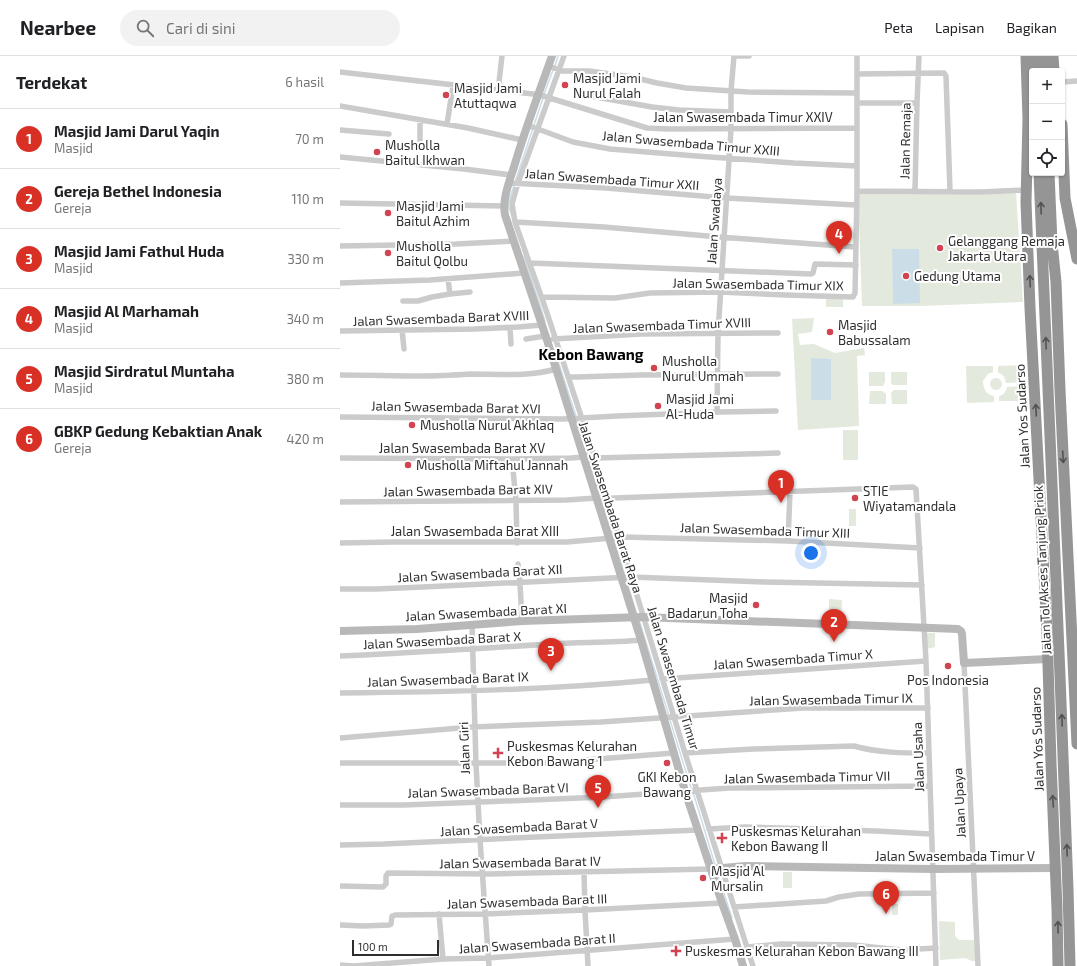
<!DOCTYPE html>
<html lang="id">
<meta charset="utf-8">
<style>
:root{--surface:#fff;--page:#f2f2f2;--text:#202124;--muted:#757577;--line:#e0e0e0;--accent:#d93025}
body{margin:0;font-family:"Exo 2",sans-serif;background:var(--page);color:var(--text)}
.controls{position:absolute;right:12px;top:12px;display:grid;overflow:hidden;border-radius:4px;box-shadow:0 1px 3px #0004}
.controls button{width:36px;height:36px;display:grid;place-items:center;padding:0;border:0;border-bottom:1px solid var(--line);background:var(--surface);color:var(--text);font:20px sans-serif}
.scale{position:absolute;left:12px;bottom:10px;width:87px;box-sizing:border-box;padding-left:4px;border:2px solid #2e2e2e;border-top:0;font-size:11px;line-height:14px;white-space:nowrap;color:#2e2e2e;-webkit-text-stroke:3px #fff;paint-order:stroke}
.you{position:absolute;left:471px;top:497px;width:14px;height:14px;margin:-10px;border:3px solid #fff;border-radius:50%;background:#1a73e8;box-shadow:0 0 0 6px #1a73e833}
.badge{display:grid;place-items:center;width:26px;height:26px;border-radius:50%;background:var(--accent);color:#fff;font-size:13px;font-weight:700}
.pin{position:absolute;translate:-50% -33px;filter:drop-shadow(0 1px 2px #0008)}
.pin::after{content:'';position:absolute;top:21px;width:14px;height:12px;background:inherit;clip-path:polygon(0 0,100% 0,50% 100%)}
.list{margin:0;padding:0;list-style:none}
h2{display:flex;justify-content:space-between;align-items:center;height:52px;margin:0;padding:0 16px;font-size:17px}
h2 small{font-size:13px;font-weight:400;color:var(--muted)}
.list li{display:grid;grid-template-columns:26px 1fr auto;gap:12px;align-items:center;box-sizing:border-box;height:60px;padding:0 16px;border-top:1px solid var(--line)}
.list b{display:block;font-size:15px;white-space:nowrap}
.list p{margin:0;font-size:13px;white-space:nowrap;color:var(--muted)}
.list em{font-size:13px;font-style:normal;color:var(--muted)}
.icon{flex:none;width:22px;height:22px;fill:none;stroke:currentColor;stroke-width:2;stroke-linecap:round;stroke-linejoin:round}
.map{position:relative;flex:none;width:737px;height:910px;overflow:hidden}
header{display:flex;align-items:center;gap:24px;box-sizing:border-box;height:56px;padding:0 20px;background:var(--surface);border-bottom:1px solid var(--line)}
header strong{font-size:19px}
nav{display:flex;gap:22px;margin-inline-start:auto;font-size:14px}
.search{width:280px;height:36px;background:var(--page);display:flex;align-items:center;gap:10px;box-sizing:border-box;padding:0 14px;border-radius:22px;color:var(--muted);font-size:15px}
main{display:flex}
aside{flex:1;background:var(--surface)}
.map>svg:first-child{display:block}
</style>
<header>
<strong>Nearbee</strong>
<div class="search"><svg class="icon" aria-label="search" viewBox="0 0 24 24"><circle cx="10" cy="10" r="6"/><path d="M15 15l6 6"/></svg>Cari di sini</div>
<nav><a>Peta</a><a>Lapisan</a><a>Bagikan</a></nav>
</header>
<main>
<aside>
<h2>Terdekat<small>6 hasil</small></h2>
<ul class="list">
<li><span class="badge">1</span><div><b>Masjid Jami Darul Yaqin</b><p>Masjid</p></div><em>70 m</em></li>
<li><span class="badge">2</span><div><b>Gereja Bethel Indonesia</b><p>Gereja</p></div><em>110 m</em></li>
<li><span class="badge">3</span><div><b>Masjid Jami Fathul Huda</b><p>Masjid</p></div><em>330 m</em></li>
<li><span class="badge">4</span><div><b>Masjid Al Marhamah</b><p>Masjid</p></div><em>340 m</em></li>
<li><span class="badge">5</span><div><b>Masjid Sirdratul Muntaha</b><p>Masjid</p></div><em>380 m</em></li>
<li><span class="badge">6</span><div><b>GBKP Gedung Kebaktian Anak</b><p>Gereja</p></div><em>420 m</em></li>
</ul>
</aside>
<div class="map">
<svg width="737" height="910" viewBox="0 0 737 910">
<rect width="100%" height="100%" fill="#fff"/>
<path fill="#e4e9dd" d="M676,136L683,246L580,250H522L518,137Z
M486,243H503V251H486Z
M474,262L472,276L458,278L460,289L474,288L495,297L524,292L525,299L517,300L519,370L458,374L452,263Z
M684,309V326L666,327C665,322 664,318 658,317V310Z
M626,310H653V316L648,318L643,325C643,332 646,339 654,340V346L627,347Z
M529,316H545V326L543,330H529Z
M551,316H567V329H553L551,327Z
M650 328a6 6 0 1 1 12 0a6 6 0 1 1-12 0Z
M684,330L685,345H659V340C664,339 666,335 667,331Z
M554,334H567V348H552L551,337Z
M530,335H542L546,338V348H529Z
M503,374H518V404H503Z
M509,453H516V470H509Z
M489,543L502,544L501,563L489,562Z
M586,577H595V591L587,593Z
M443,816H452V832H443Z
M552,848H558V859H552Z
M599,865L615,866V880L619,884H634L636,905H632L625,902L600,904Z"/>
<path fill="#cbdde7" d="M552,193H579L580,247L553,248Z
M471,302L491,303V344H471Z"/>
<g fill="none" stroke-linecap="round" stroke-linejoin="round">
<path stroke="#cbdde7" stroke-width="1.5" d="M215,10L218,0
M204,38L213,14
M175,126L203,42
M172,160L168,149L174,129
M184,200L205,265
M216,299L236,360
M237,364L249,402
M250,406L261,442
M262,446L273,480
M274,484L297,559
M299,564L329,660
M330,664L351,732
M353,736L375,809
M377,816L392,862"/>
<path stroke="#cbcbcb" stroke-width="5.5" d="M224,0L178,127L172,148L175,166L206,254L255,402L345,697L413,910
M397,0H409
M209,10L222,15H249L292,21L317,27L346,32L408,36L517,37
M0,16L193,38L200,39L307,72L328,73L517,72
M517,18L604,17L606,20L610,135
M722,26L737,25
M158,35L162,0
M239,38L312,51L339,54L391,56
M517,47H577
M0,50L128,72L182,84
M107,68L113,30
M187,69L233,86L270,93L356,100L454,107L517,110
M0,74L49,78
M80,89V64
M0,101L124,113L171,119
M169,127L266,132L386,142L516,149
M517,135L641,136L686,134
M575,135L577,47L579,0
M0,147L164,150
M175,166L264,171L379,181L515,191
M0,190L116,188L174,185
M190,207L471,218L473,217L475,208L516,209
M108,223L110,238L130,236
M0,227L90,224L184,217
M202,241L275,242L310,237L380,236L446,239L513,241L515,237L517,135V0
M63,245H78L92,241L110,238
M170,272L171,288
M62,274L64,293
M0,275L135,273L178,271L202,269
M186,283L205,280
M213,283L302,278L438,277
M0,319C27,319 55,320 82,320C98,320 115,319 131,318C159,318 189,321 216,313
M228,321H237L301,319L438,318
M377,356L378,277L391,73V35L394,0
M0,361L223,363L277,360L379,356L436,355
M0,402L172,403L231,402L244,401
M172,403L176,445L177,487
M245,404L255,402L438,397
M257,444L274,442L573,431L576,433L586,605L596,910
M0,446L227,444L256,442
M448,485L450,436
M0,487L53,486H227L283,481L448,485L580,492
M178,508L180,527L182,565
M0,533H36L83,531L291,521L425,526L582,529
M132,568L136,708L140,784L149,910
M0,600L24,599C86,596 148,592 210,588C240,586 271,587 301,584
M624,607L638,910
M322,623L586,605
M0,637C104,636 209,634 313,624
M0,682L132,671L261,666L463,652H588
M345,697L413,693L514,690C538,697 564,697 589,697
M0,707H207L334,697
M0,749H64L141,746L263,741L389,732L590,730
M369,773L405,771L536,775L591,778
M0,789L44,788L219,780L358,774
M244,816L245,854L248,910
M0,830L43,831L46,828V820L48,817L148,818L371,813
M394,851L486,845L499,841L519,838L594,837
M99,858L103,903
M0,869L23,870L49,869L51,868L52,860L55,859L145,858L245,854L382,847
M407,891L441,888L513,889L561,894L596,892
M0,909L14,910L103,903L148,902L395,883"/>
<path stroke="#b8b8b8" stroke-width="8" d="M212,0C199,37 185,73 174,111C169,126 162,144 165,159L207,284L301,584L345,735L382,847L395,883L403,910
M0,575L77,573L182,565L302,561L618,573L621,575L622,578L624,607L708,603
M371,813L406,810L593,813L716,812"/>
<path stroke="#959595" stroke-width="11" d="M686,0L688,63L686,146L690,252L707,575L711,707L717,853L718,910
M696,0V15
M705,0V15
M713,0L714,15
M722,68L725,142L737,203
M699,117L720,620L728,833L730,910
M709,117L712,187L716,226L720,334L737,688"/>
</g>
<defs><path id="oneway-shaft" d="M-6 0H5M1.5-3L5.5 0L1.5 3" fill="none" stroke-width="1.6" stroke-linecap="round" stroke-linejoin="round"/></defs>
<g stroke="#525252">
<use href="#oneway-shaft" transform="translate(701 152) rotate(-92)"/>
<use href="#oneway-shaft" transform="translate(690 225) rotate(-92)"/>
<use href="#oneway-shaft" transform="translate(706 287) rotate(-92)"/>
<use href="#oneway-shaft" transform="translate(696 354) rotate(-93)"/>
<use href="#oneway-shaft" transform="translate(723 401) rotate(87)"/>
<use href="#oneway-shaft" transform="translate(722 664) rotate(-92)"/>
<use href="#oneway-shaft" transform="translate(713 745) rotate(-93)"/>
<use href="#oneway-shaft" transform="translate(727 794) rotate(-92)"/>
<use href="#oneway-shaft" transform="translate(718 871) rotate(-91)"/>
</g>
<g fill="#d14351" stroke="#fff" stroke-width="1.5">
<circle cx="225" cy="29" r="4"/>
<circle cx="106" cy="39" r="4"/>
<circle cx="37" cy="96" r="4"/>
<circle cx="48" cy="157" r="4"/>
<circle cx="600" cy="192" r="4"/>
<circle cx="48" cy="197" r="4"/>
<circle cx="566" cy="220" r="4"/>
<circle cx="490" cy="276" r="4"/>
<circle cx="314" cy="312" r="4"/>
<circle cx="318" cy="350" r="4"/>
<circle cx="72" cy="369" r="4"/>
<circle cx="68" cy="409" r="4"/>
<circle cx="515" cy="442" r="4"/>
<circle cx="416" cy="549" r="4"/>
<circle cx="608" cy="610" r="4"/>
<path d="M156 691h4v4h4v4h-4v4h-4v-4h-4v-4h4z"/>
<circle cx="327" cy="707" r="4"/>
<path d="M380 776h4v4h4v4h-4v4h-4v-4h-4v-4h4z"/>
<circle cx="363" cy="822" r="4"/>
<path d="M334 889h4v4h4v4h-4v4h-4v-4h-4v-4h4z"/>
</g>
<g text-anchor="middle" stroke-width="4" stroke-linejoin="round" paint-order="stroke">
<g font-size="13" fill="#2e2e2e" stroke="#fff" text-anchor="start">
<text x="233" y="27">Masjid Jami<tspan x="233" dy="15">Nurul Falah</tspan></text>
<text x="114" y="37">Masjid Jami<tspan x="114" dy="15">Atuttaqwa</tspan></text>
<text x="45" y="94">Musholla<tspan x="45" dy="15">Baitul Ikhwan</tspan></text>
<text x="56" y="155">Masjid Jami<tspan x="56" dy="15">Baitul Azhim</tspan></text>
<text x="608" y="190">Gelanggang Remaja<tspan x="608" dy="15">Jakarta Utara</tspan></text>
<text x="56" y="195">Musholla<tspan x="56" dy="15">Baitul Qolbu</tspan></text>
<text x="574" y="225">Gedung Utama</text>
<text x="498" y="274">Masjid<tspan x="498" dy="15">Babussalam</tspan></text>
<text x="322" y="310">Musholla<tspan x="322" dy="15">Nurul Ummah</tspan></text>
<text x="326" y="348">Masjid Jami<tspan x="326" dy="15">Al-Huda</tspan></text>
<text x="80" y="374">Musholla Nurul Akhlaq</text>
<text x="76" y="414">Musholla Miftahul Jannah</text>
<text x="523" y="440">STIE<tspan x="523" dy="15">Wiyatamandala</tspan></text>
<text x="408" y="547" text-anchor="end">Masjid<tspan x="408" dy="15">Badarun Toha</tspan></text>
<text x="608" y="629" text-anchor="middle">Pos Indonesia</text>
<text x="167" y="695">Puskesmas Kelurahan<tspan x="167" dy="15">Kebon Bawang 1</tspan></text>
<text x="327" y="726" text-anchor="middle">GKI Kebon<tspan x="327" dy="15">Bawang</tspan></text>
<text x="391" y="780">Puskesmas Kelurahan<tspan x="391" dy="15">Kebon Bawang II</tspan></text>
<text x="371" y="820">Masjid Al<tspan x="371" dy="15">Mursalin</tspan></text>
<text x="345" y="900">Puskesmas Kelurahan Kebon Bawang III</text>
</g>
<g font-size="13" fill="#2e2e2e" stroke="#fff">
<text x="403" y="66">Jalan Swasembada Timur XXIV</text>
<text transform="translate(565 85) rotate(-89)" y="5">Jalan Remaja</text>
<text transform="translate(351 87) rotate(5)" y="5">Jalan Swasembada Timur XXIII</text>
<text transform="translate(272 123) rotate(4)" y="5">Jalan Swasembada Timur XXII</text>
<text transform="translate(374 165) rotate(-86)" y="5">Jalan Swadaya</text>
<text transform="translate(418 228) rotate(1)" y="5">Jalan Swasembada Timur XIX</text>
<text transform="translate(101 262) rotate(-2)" y="5">Jalan Swasembada Barat XVIII</text>
<text transform="translate(322 269) rotate(-2)" y="5">Jalan Swasembada Timur XVIII</text>
<text transform="translate(116 351) rotate(1)" y="5">Jalan Swasembada Barat XVI</text>
<text transform="translate(682 360) rotate(-93)" y="5">Jalan Yos Sudarso</text>
<text x="122" y="397">Jalan Swasembada Barat XV</text>
<text transform="translate(128 434) rotate(-1)" y="5">Jalan Swasembada Barat XIV</text>
<text transform="translate(271 451) rotate(72)" y="5">Jalan Swasembada Barat Raya</text>
<text transform="translate(425 474) rotate(2)" y="5">Jalan Swasembada Timur XIII</text>
<text x="135" y="480">Jalan Swasembada Barat XIII</text>
<text transform="translate(702 514) rotate(-93)" y="5">Jalan Tol Akses Tanjung Priok</text>
<text transform="translate(140 517) rotate(-3)" y="5">Jalan Swasembada Barat XII</text>
<text transform="translate(146 556) rotate(-3)" y="5">Jalan Swasembada Barat XI</text>
<text transform="translate(102 584) rotate(-3)" y="5">Jalan Swasembada Barat X</text>
<text transform="translate(453 603) rotate(-4)" y="5">Jalan Swasembada Timur X</text>
<text transform="translate(334 622) rotate(73)" y="5">Jalan Swasembada Timur</text>
<text transform="translate(108 623) rotate(-2)" y="5">Jalan Swasembada Barat IX</text>
<text transform="translate(491 643) rotate(-1)" y="5">Jalan Swasembada Timur IX</text>
<text transform="translate(697 683) rotate(-92)" y="5">Jalan Yos Sudarso</text>
<text transform="translate(124 692) rotate(-92)" y="5">Jalan Giri</text>
<text transform="translate(578 701) rotate(-92)" y="5">Jalan Usaha</text>
<text transform="translate(467 721) rotate(-1)" y="5">Jalan Swasembada Timur VII</text>
<text transform="translate(148 734) rotate(-2)" y="5">Jalan Swasembada Barat VI</text>
<text transform="translate(619 747) rotate(-93)" y="5">Jalan Upaya</text>
<text transform="translate(179 771) rotate(-3)" y="5">Jalan Swasembada Barat V</text>
<text x="615" y="805">Jalan Swasembada Timur V</text>
<text transform="translate(180 806) rotate(-1)" y="5">Jalan Swasembada Barat IV</text>
<text transform="translate(187 845) rotate(-2)" y="5">Jalan Swasembada Barat III</text>
<text transform="translate(197 887) rotate(-4)" y="5">Jalan Swasembada Barat II</text>
</g>
<g font-size="15" font-weight="bold" fill="#000" stroke="#fff">
<text x="251" y="304">Kebon Bawang</text>
</g>
</g>
</svg>
<div class="controls">
<button>+</button>
<button>−</button>
<button><svg class="icon" aria-label="locate" viewBox="0 0 24 24"><circle cx="12" cy="12" r="6"/><path d="M12 2v4M12 18v4M2 12h4M18 12h4"/></svg></button>
</div>
<div class="scale">100 m</div>
<div class="you"></div>
<div class="pin badge" style="left:441px;top:447px">1</div>
<div class="pin badge" style="left:494px;top:586px">2</div>
<div class="pin badge" style="left:211px;top:615px">3</div>
<div class="pin badge" style="left:499px;top:198px">4</div>
<div class="pin badge" style="left:258px;top:752px">5</div>
<div class="pin badge" style="left:546px;top:858px">6</div>
</div>
</main>
